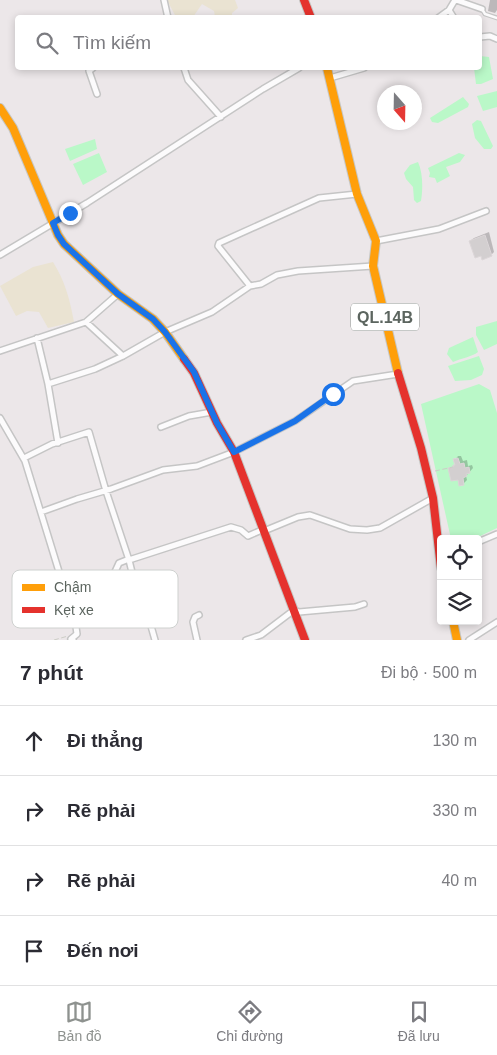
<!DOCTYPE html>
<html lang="vi">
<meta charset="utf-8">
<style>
:root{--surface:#fff;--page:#f7f7f7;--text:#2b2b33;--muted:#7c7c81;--line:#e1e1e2;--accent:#8e928f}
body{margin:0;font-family:Helvetica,sans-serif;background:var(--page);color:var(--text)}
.controls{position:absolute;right:15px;bottom:15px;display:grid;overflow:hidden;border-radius:5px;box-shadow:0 2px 8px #0003}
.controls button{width:45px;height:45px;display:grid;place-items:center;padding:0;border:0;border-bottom:1px solid var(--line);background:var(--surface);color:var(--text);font:25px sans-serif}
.compass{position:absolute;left:377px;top:85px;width:45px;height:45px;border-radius:50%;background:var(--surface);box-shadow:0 2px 8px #0003;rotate:160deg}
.stop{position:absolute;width:15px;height:15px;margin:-11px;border:4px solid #1a73e8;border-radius:50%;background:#fff}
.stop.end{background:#1a73e8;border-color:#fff;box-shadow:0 1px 5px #0008}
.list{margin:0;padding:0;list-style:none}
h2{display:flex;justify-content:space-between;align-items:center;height:65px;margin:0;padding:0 20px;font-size:21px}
h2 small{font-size:16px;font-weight:400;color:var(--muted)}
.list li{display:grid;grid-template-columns:32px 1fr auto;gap:15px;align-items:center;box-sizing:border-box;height:70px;padding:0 20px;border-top:1px solid var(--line)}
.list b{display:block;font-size:19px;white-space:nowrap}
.list em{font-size:16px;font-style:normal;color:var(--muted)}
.icon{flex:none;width:28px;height:28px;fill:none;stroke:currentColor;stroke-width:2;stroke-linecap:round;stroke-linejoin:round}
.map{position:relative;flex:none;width:497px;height:640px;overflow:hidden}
.search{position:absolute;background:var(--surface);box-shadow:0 2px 8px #0003;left:15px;right:15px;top:15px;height:55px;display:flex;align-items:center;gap:12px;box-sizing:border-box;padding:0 18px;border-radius:5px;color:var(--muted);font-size:19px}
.sheet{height:345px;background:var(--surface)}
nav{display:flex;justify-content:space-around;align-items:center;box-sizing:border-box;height:70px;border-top:1px solid var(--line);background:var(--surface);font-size:14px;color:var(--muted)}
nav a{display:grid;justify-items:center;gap:2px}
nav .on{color:var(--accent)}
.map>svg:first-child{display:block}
</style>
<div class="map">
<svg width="497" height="640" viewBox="0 0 497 640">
<rect width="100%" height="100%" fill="#ece7e9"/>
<path fill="#eae3d2" d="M167,0H235L238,8L232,13V17H215L214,11L202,4L193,17H176Z
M53,262C65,281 70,300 74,322L48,328L39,312L27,311L16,316L0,286L33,267Z"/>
<path fill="#baf8c8" d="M480,56L489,57L493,79L481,84H476L474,68H480Z
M497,91V107L483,111L477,96Z
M463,97L469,104L468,107L438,123L432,122L430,118Z
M477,120L481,121L493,146L491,149H484L475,138L472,124Z
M95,139L97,149L70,161L65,149Z
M99,153L107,172L83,185L73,164Z
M459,153L465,155L460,162L446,167L450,176L437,183L435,178L429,177L430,173L428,168Z
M418,162C423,173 423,189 421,201L417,203L414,200L413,187L406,179L404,173L410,165Z
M497,321V344L484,350L476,335V327Z
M473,337L478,352C472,357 461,358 453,362L447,354L449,348Z
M479,356L484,369L482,375L471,380L455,381L448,366Z
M479,384L490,390L497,413V528L474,539H451L421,404Z"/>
<path fill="#0003" d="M490,0H497V10L495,13L488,11Z
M489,232L494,252L491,255L470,241L474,238Z
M458,456H461L463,461L467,460L468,466L472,465L473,468L466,476L467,480L464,483L449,469L456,465L455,460Z"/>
<path fill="#d3cfd0" stroke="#dcd6d8" d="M485,235L492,256L482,260L481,256L475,258L469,241Z
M458,458L460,464L464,463L465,468L469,467L470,473L466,474L467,476L463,478L464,485L459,486L458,480L451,481L448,468L453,467V465H455L453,459Z"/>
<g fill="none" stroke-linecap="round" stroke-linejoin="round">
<defs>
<path id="lane" d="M482,9L485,14L497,18"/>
<path id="street" d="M164,0L168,18
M456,0L482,9
M449,10L454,18
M438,18L449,10L455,0
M480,37L490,36L497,39
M93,68L89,71L97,94
M184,68L188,80L221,117
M330,78L364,68
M376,241L439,229L486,211
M0,255L87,203L263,89L299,68
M250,286L218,246L219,243L319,198L357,194
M86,322L123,356
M37,338L48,384L58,443
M0,351L86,322L118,294
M48,384L95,369L123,356L165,332L212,312L250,286L261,284L277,275L298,271L373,266
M0,418L25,461L76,627L77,634L71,639L73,640
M161,427L189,416L212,412
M24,458L52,444L89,432L106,491L129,560L231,527L241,530L248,536L264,529
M41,512L77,499L111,489L163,470L197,466L234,452L295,421L353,381L398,374
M264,531L298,517L310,515L350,529L367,530L380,528L433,498
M478,542L497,534
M129,560L139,601L149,619L155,640
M66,593L83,587L94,588L107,582L114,574L119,563L129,559
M197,640L193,622L195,617L199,615
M246,640L261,635L294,610L299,612L355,607L364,604
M469,640L497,622"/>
<path id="slow" d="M327,68L357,194L376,241L373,266L398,373
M0,108L13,128L58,235L64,244L118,294L153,319L165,332L184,359
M453,621L457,640"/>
<path id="jam" d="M304,0L311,18
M184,359L194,373L217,423L234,452L305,640
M398,373L421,448L433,498L441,568"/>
</defs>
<use href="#lane" stroke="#c5c5c5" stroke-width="5"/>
<use href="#street" stroke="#c5c5c5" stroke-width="8"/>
<use href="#slow" stroke="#c6c7c5" stroke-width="10"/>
<use href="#jam" stroke="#c6c7c5" stroke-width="10"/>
<path stroke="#cccdc6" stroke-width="1" stroke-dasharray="5 2.5" stroke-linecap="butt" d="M435,471L453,467
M54,640L68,636"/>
<use href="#lane" stroke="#fcfbfc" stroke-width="2.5"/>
<use href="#street" stroke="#fcfbfc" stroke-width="5"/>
<use href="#slow" stroke="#ff9f0a" stroke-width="8"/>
<use href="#jam" stroke="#e5322d" stroke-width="8"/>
</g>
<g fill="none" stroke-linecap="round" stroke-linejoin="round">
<path stroke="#1a73e8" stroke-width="6" d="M70,213L53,223L58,235L64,244L118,294L153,319L165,332L194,372L217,423L234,452L295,421L333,394"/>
</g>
<g text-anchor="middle" stroke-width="5" stroke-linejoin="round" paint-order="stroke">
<rect fill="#fff" stroke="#8d938f" stroke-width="1" x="351" y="303.5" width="68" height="27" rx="4"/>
<g font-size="16" font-weight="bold" fill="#5c655f">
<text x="385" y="323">QL.14B</text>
</g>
</g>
<rect x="12" y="570" width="166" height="58" rx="8" fill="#fff" stroke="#ced1cf" stroke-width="1"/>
<rect x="22" y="584" width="23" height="7" fill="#ff9f0a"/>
<rect x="22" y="607" width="23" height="6" fill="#e5322d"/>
<g font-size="14" fill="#5c655f">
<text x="54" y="592">Chậm</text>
<text x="54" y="615">Kẹt xe</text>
</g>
</svg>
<div class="controls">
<button><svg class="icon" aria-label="locate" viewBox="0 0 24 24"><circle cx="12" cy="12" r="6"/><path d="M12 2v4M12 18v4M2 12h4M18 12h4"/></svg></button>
<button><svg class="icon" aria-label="layers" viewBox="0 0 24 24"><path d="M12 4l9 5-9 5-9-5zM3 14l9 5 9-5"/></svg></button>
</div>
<svg class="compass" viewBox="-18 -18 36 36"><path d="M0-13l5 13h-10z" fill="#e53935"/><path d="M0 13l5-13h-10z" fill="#7c7c81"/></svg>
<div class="stop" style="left:333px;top:394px"></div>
<div class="stop end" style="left:70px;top:213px"></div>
<div class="search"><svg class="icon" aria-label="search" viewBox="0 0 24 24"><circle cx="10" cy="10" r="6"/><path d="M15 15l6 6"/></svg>Tìm kiếm</div>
</div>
<section class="sheet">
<h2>7 phút<small>Đi bộ · 500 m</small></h2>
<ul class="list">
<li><svg class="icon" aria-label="ahead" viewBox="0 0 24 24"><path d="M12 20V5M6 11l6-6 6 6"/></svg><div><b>Đi thẳng</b></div><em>130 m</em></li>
<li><svg class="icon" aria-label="right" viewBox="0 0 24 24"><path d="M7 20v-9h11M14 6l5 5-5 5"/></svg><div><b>Rẽ phải</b></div><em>330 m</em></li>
<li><svg class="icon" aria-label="right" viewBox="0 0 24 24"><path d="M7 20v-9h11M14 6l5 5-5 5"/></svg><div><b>Rẽ phải</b></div><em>40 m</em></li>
<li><svg class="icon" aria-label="arrive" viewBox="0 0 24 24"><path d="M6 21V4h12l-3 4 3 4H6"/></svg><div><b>Đến nơi</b></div></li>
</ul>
</section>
<nav>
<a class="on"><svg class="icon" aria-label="map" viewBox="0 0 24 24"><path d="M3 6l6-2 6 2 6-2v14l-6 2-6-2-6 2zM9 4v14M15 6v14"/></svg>Bản đồ</a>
<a><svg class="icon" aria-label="directions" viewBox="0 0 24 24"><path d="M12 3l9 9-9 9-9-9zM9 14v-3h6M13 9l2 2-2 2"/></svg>Chỉ đường</a>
<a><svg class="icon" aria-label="saved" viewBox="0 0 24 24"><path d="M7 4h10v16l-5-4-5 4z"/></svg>Đã lưu</a>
</nav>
